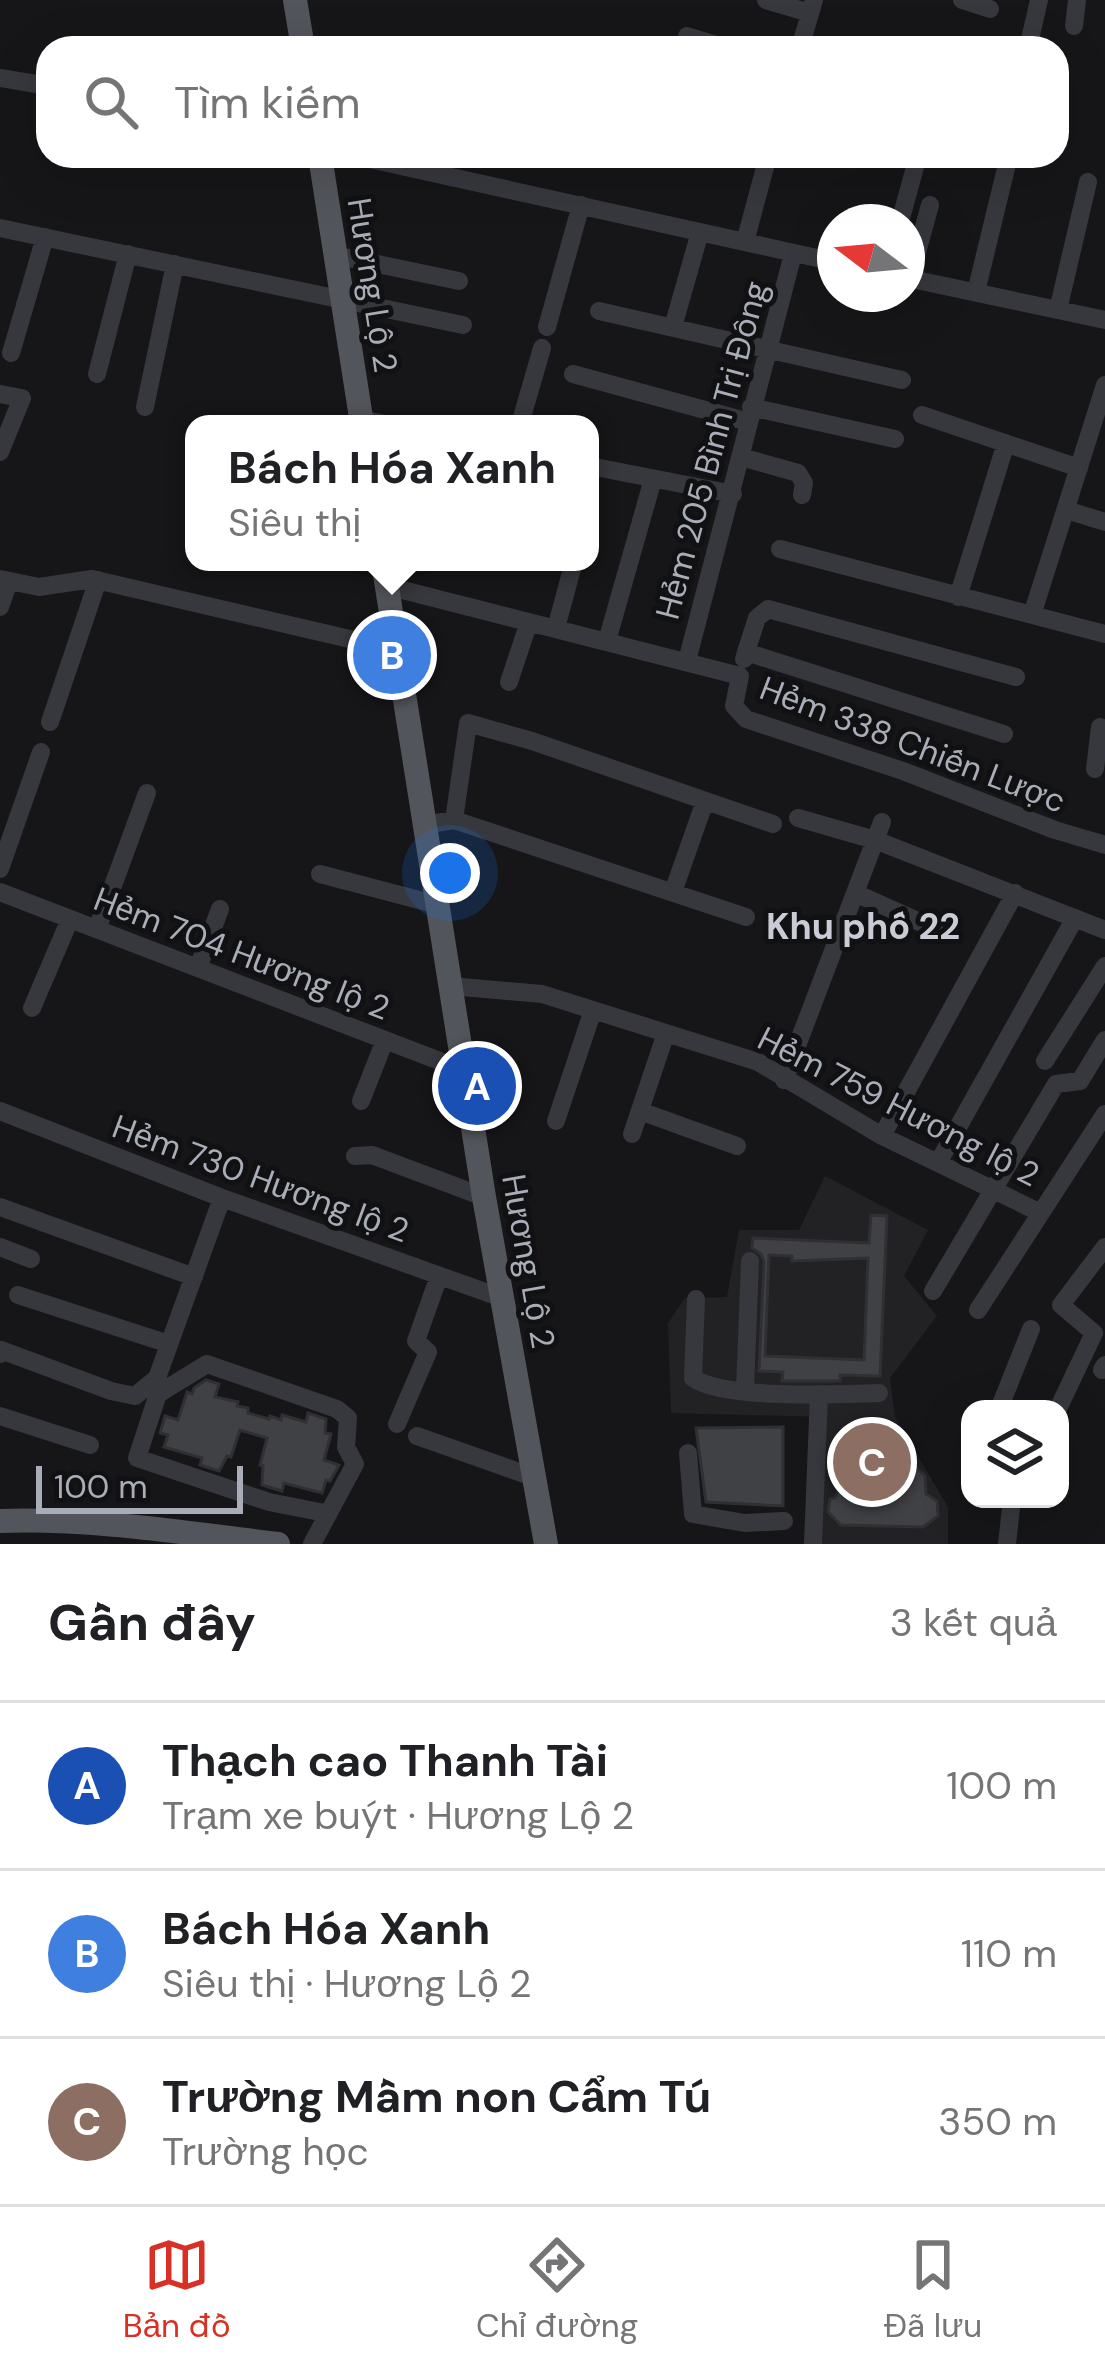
<!DOCTYPE html>
<html lang="vi">
<meta charset="utf-8">
<style>
:root{--surface:#fff;--page:#f6f6f6;--text:#202124;--muted:#757577;--line:#e0e0e0;--accent:#d93025}
body{margin:0;font-family:"DM Sans",sans-serif;background:var(--page);color:var(--text)}
.controls{position:absolute;right:36px;bottom:36px;display:grid;overflow:hidden;border-radius:24px;box-shadow:0 12px 48px #0002}
.controls button{width:108px;height:108px;display:grid;place-items:center;padding:0;border:0;border-bottom:3px solid var(--line);background:var(--surface);color:var(--text);font:60px sans-serif}
.compass{position:absolute;left:817px;top:204px;width:108px;height:108px;border-radius:50%;background:var(--surface);box-shadow:0 12px 48px #0002;rotate:286deg}
.scale{position:absolute;left:36px;bottom:30px;width:207px;box-sizing:border-box;padding-left:12px;border:6px solid #a8adb8;border-top:0;font-size:33px;line-height:42px;white-space:nowrap;color:#a8adb8;-webkit-text-stroke:9px #111113;paint-order:stroke}
.you{position:absolute;left:450px;top:873px;width:42px;height:42px;margin:-30px;border:9px solid #fff;border-radius:50%;background:#1a73e8;box-shadow:0 0 0 18px #1a73e833}
.badge{display:grid;place-items:center;width:78px;height:78px;border-radius:50%;background:var(--accent);color:#fff;font-size:39px;font-weight:700}
.pin{position:absolute;translate:-50% -50%;border:6px solid #fff;box-shadow:0 3px 12px #0006}
.popup{position:absolute;left:185px;top:415px;width:414px;height:156px;box-sizing:border-box;display:grid;place-content:center;border-radius:24px;background:var(--surface);filter:drop-shadow(0 3px 9px #0005);font-size:39px;white-space:nowrap;color:var(--muted)}
.popup b{font-size:45px;color:var(--text)}
.popup::after{content:'';position:absolute;left:50%;top:100%;margin-left:-24px;border:24px solid transparent;border-top-color:var(--surface)}
.list{margin:0;padding:0;list-style:none}
h2{display:flex;justify-content:space-between;align-items:center;height:156px;margin:0;padding:0 48px;font-size:51px}
h2 small{font-size:39px;font-weight:400;color:var(--muted)}
.list li{display:grid;grid-template-columns:78px 1fr auto;gap:36px;align-items:center;box-sizing:border-box;height:168px;padding:0 48px;border-top:3px solid var(--line)}
.list b{display:block;font-size:45px;white-space:nowrap}
.list p{margin:0;font-size:39px;white-space:nowrap;color:var(--muted)}
.list em{font-size:39px;font-style:normal;color:var(--muted)}
.icon{flex:none;width:66px;height:66px;fill:none;stroke:currentColor;stroke-width:2;stroke-linecap:round;stroke-linejoin:round}
.map{position:relative;flex:none;width:1105px;height:1544px;overflow:hidden}
.search{position:absolute;background:var(--surface);box-shadow:0 12px 48px #0002;left:36px;right:36px;top:36px;height:132px;display:flex;align-items:center;gap:30px;box-sizing:border-box;padding:0 42px;border-radius:36px;color:var(--muted);font-size:45px}
.sheet{height:660px;background:var(--surface)}
nav{display:flex;justify-content:space-around;align-items:center;box-sizing:border-box;height:168px;border-top:3px solid var(--line);background:var(--surface);font-size:33px;color:var(--muted)}
nav a{display:grid;justify-items:center;gap:6px}
nav .on{color:var(--accent)}
.map>svg:first-child{display:block}
</style>
<div class="map">
<svg width="1105" height="1544" viewBox="0 0 1105 1544">
<rect width="100%" height="100%" fill="#161618"/>
<path fill="#222225" d="M825,1176L928,1230L904,1276L937,1316L890,1378L895,1417L948,1507V1544H817L826,1417L671,1413L668,1323L685,1298L727,1297L739,1230H799Z"/>
<path fill="#404145" stroke="#303034" stroke-width="3" fill-rule="evenodd" d="M871,1215L887,1216L880,1376L840,1375V1381H782L783,1372L759,1371L764,1262L761,1254L752,1248L753,1238L869,1243ZM769,1255L792,1256V1261L868,1258L864,1360L765,1356Z
M206,1380L219,1384L215,1397L238,1402L237,1406L248,1408V1413L269,1419L270,1416L281,1420L282,1415L306,1422L308,1413L326,1419L325,1433L331,1434L324,1460L339,1465L330,1481L326,1480L322,1493L284,1483L282,1491L262,1485L263,1466L260,1465L267,1438L240,1430L231,1457L227,1456L219,1471L200,1465L202,1458L164,1447L168,1435L160,1433L165,1416L178,1420L187,1392L192,1394L194,1388Z
M867,1424L886,1425L889,1444L908,1446L914,1454L915,1466L925,1476L926,1494L937,1501L938,1516L923,1527L841,1525L828,1512L830,1499L835,1498L849,1468H865Z
M783,1427V1506L706,1502L696,1428Z"/>
<g fill="none" stroke-linecap="round" stroke-linejoin="round">
<path stroke="#37383d" stroke-width="18" d="M766,0L810,13
M962,0L990,9
M1074,26L1077,0
M687,36L726,48
M800,48L814,0
M1028,48L1039,0
M0,78L48,86
M356,156L835,262
M858,156L865,158
M900,222L918,156
M0,228L463,325
M745,242L768,156
M334,255L459,281
M907,278L1105,320
M910,278L930,205
M976,292L1009,156
M1058,310L1088,182
M599,311L902,380
M547,327L581,205
M673,327L700,232
M11,353L45,237
M97,374L128,254
M573,374L749,422
M0,394L22,398L0,452
M145,407L175,264
M751,407L895,439
M922,415L1079,468
M361,419L385,424
M520,424L542,348
M741,457L798,473L804,483L802,495
M590,466L733,494
M1066,510L1105,522
M780,549L1105,634
M0,579L39,587L92,579L397,650
M387,586L740,676L734,706L746,719L903,771L1055,830L1105,845
M958,597L1006,443
M0,607L9,581
M1032,615L1105,385
M556,628L573,565
M607,641L653,479
M746,652L757,618L768,609L1016,677
M744,659L746,652L1004,734
M687,661L793,254
M509,682L529,622
M50,722L98,580
M1095,769L1100,727
M798,818L875,840L1105,930
M454,820L468,723L532,741L773,824
M424,825L454,820L746,917
M0,869L41,752
M320,874L438,905
M0,892L463,1070
M673,892L705,801
M855,893L942,932
M97,929L147,793
M198,968L220,909
M451,986L542,994L758,1062L882,1136L1041,1213
M32,1008L70,919
M1045,1061L1105,966
M784,1080L882,822
M361,1101L385,1040
M0,1111L222,1198L502,1298
M640,1111L737,1146
M556,1121L593,1010
M632,1134L666,1033
M882,1136L1015,893
M355,1156L372,1155L484,1197
M938,1163L1075,918
M0,1207L194,1277
M0,1247L31,1259
M933,1291L1056,1084L1080,1081L1105,1040
M18,1295L169,1344
M696,1299L693,1378C725,1400 837,1394 879,1393
M978,1310L1105,1114
M0,1354L1,1350L111,1391L135,1396L157,1378L222,1198
M1102,1370L1105,1365
M745,1390L750,1261
M999,1409L1031,1329
M1058,1409L1094,1333L1061,1305L1105,1247
M0,1416L90,1445
M397,1424L428,1352L416,1341L439,1276
M417,1436L533,1477
M688,1453L693,1514L745,1523L784,1521
M312,1544L355,1464L346,1447L348,1418L337,1409L207,1364L158,1394L137,1458L269,1502L325,1513
M813,1544L819,1394
M1007,1544L1012,1499"/>
<path stroke="#53555c" stroke-width="24" d="M295,0L303,48
M320,156L362,424
M383,562L484,1197L546,1544
M0,1521C94,1518 185,1533 278,1544"/>
</g>
<g text-anchor="middle" stroke-width="10" stroke-linejoin="round" paint-order="stroke">
<g font-size="33" fill="#a8adb8" stroke="#111113">
<text transform="translate(373 285) rotate(81)" y="12">Hương Lộ 2</text>
<text transform="translate(711 450) rotate(-75)" y="12">Hẻm 205 Bình Trị Đông</text>
<text transform="translate(913 744) rotate(21)" y="12">Hẻm 338 Chiến Lược</text>
<text transform="translate(242 953) rotate(21)" y="12">Hẻm 704 Hương lộ 2</text>
<text transform="translate(899 1106) rotate(27)" y="12">Hẻm 759 Hương lộ 2</text>
<text transform="translate(261 1178) rotate(20)" y="12">Hẻm 730 Hương lộ 2</text>
<text transform="translate(529 1261) rotate(80)" y="12">Hương Lộ 2</text>
</g>
<g font-size="36" font-weight="bold" fill="#c9ccd4" stroke="#111113">
<text x="863" y="939">Khu phố 22</text>
</g>
</g>
</svg>
<div class="controls">
<button><svg class="icon" aria-label="layers" viewBox="0 0 24 24"><path d="M12 4l9 5-9 5-9-5zM3 14l9 5 9-5"/></svg></button>
</div>
<svg class="compass" viewBox="-18 -18 36 36"><path d="M0-13l5 13h-10z" fill="#e53935"/><path d="M0 13l5-13h-10z" fill="#757577"/></svg>
<div class="scale">100 m</div>
<div class="you"></div>
<div class="pin badge" style="left:477px;top:1086px;background:#1a4fb4">A</div>
<div class="pin badge" style="left:392px;top:655px;background:#3f7fe0">B</div>
<div class="popup"><b>Bách Hóa Xanh</b>Siêu thị</div>
<div class="pin badge" style="left:872px;top:1462px;background:#8d6e63">C</div>
<div class="search"><svg class="icon" aria-label="search" viewBox="0 0 24 24"><circle cx="10" cy="10" r="6"/><path d="M15 15l6 6"/></svg>Tìm kiếm</div>
</div>
<section class="sheet">
<h2>Gần đây<small>3 kết quả</small></h2>
<ul class="list">
<li><span class="badge" style="background:#1a4fb4">A</span><div><b>Thạch cao Thanh Tài</b><p>Trạm xe buýt · Hương Lộ 2</p></div><em>100 m</em></li>
<li><span class="badge" style="background:#3f7fe0">B</span><div><b>Bách Hóa Xanh</b><p>Siêu thị · Hương Lộ 2</p></div><em>110 m</em></li>
<li><span class="badge" style="background:#8d6e63">C</span><div><b>Trường Mầm non Cẩm Tú</b><p>Trường học</p></div><em>350 m</em></li>
</ul>
</section>
<nav>
<a class="on"><svg class="icon" aria-label="map" viewBox="0 0 24 24"><path d="M3 6l6-2 6 2 6-2v14l-6 2-6-2-6 2zM9 4v14M15 6v14"/></svg>Bản đồ</a>
<a><svg class="icon" aria-label="directions" viewBox="0 0 24 24"><path d="M12 3l9 9-9 9-9-9zM9 14v-3h6M13 9l2 2-2 2"/></svg>Chỉ đường</a>
<a><svg class="icon" aria-label="saved" viewBox="0 0 24 24"><path d="M7 4h10v16l-5-4-5 4z"/></svg>Đã lưu</a>
</nav>
